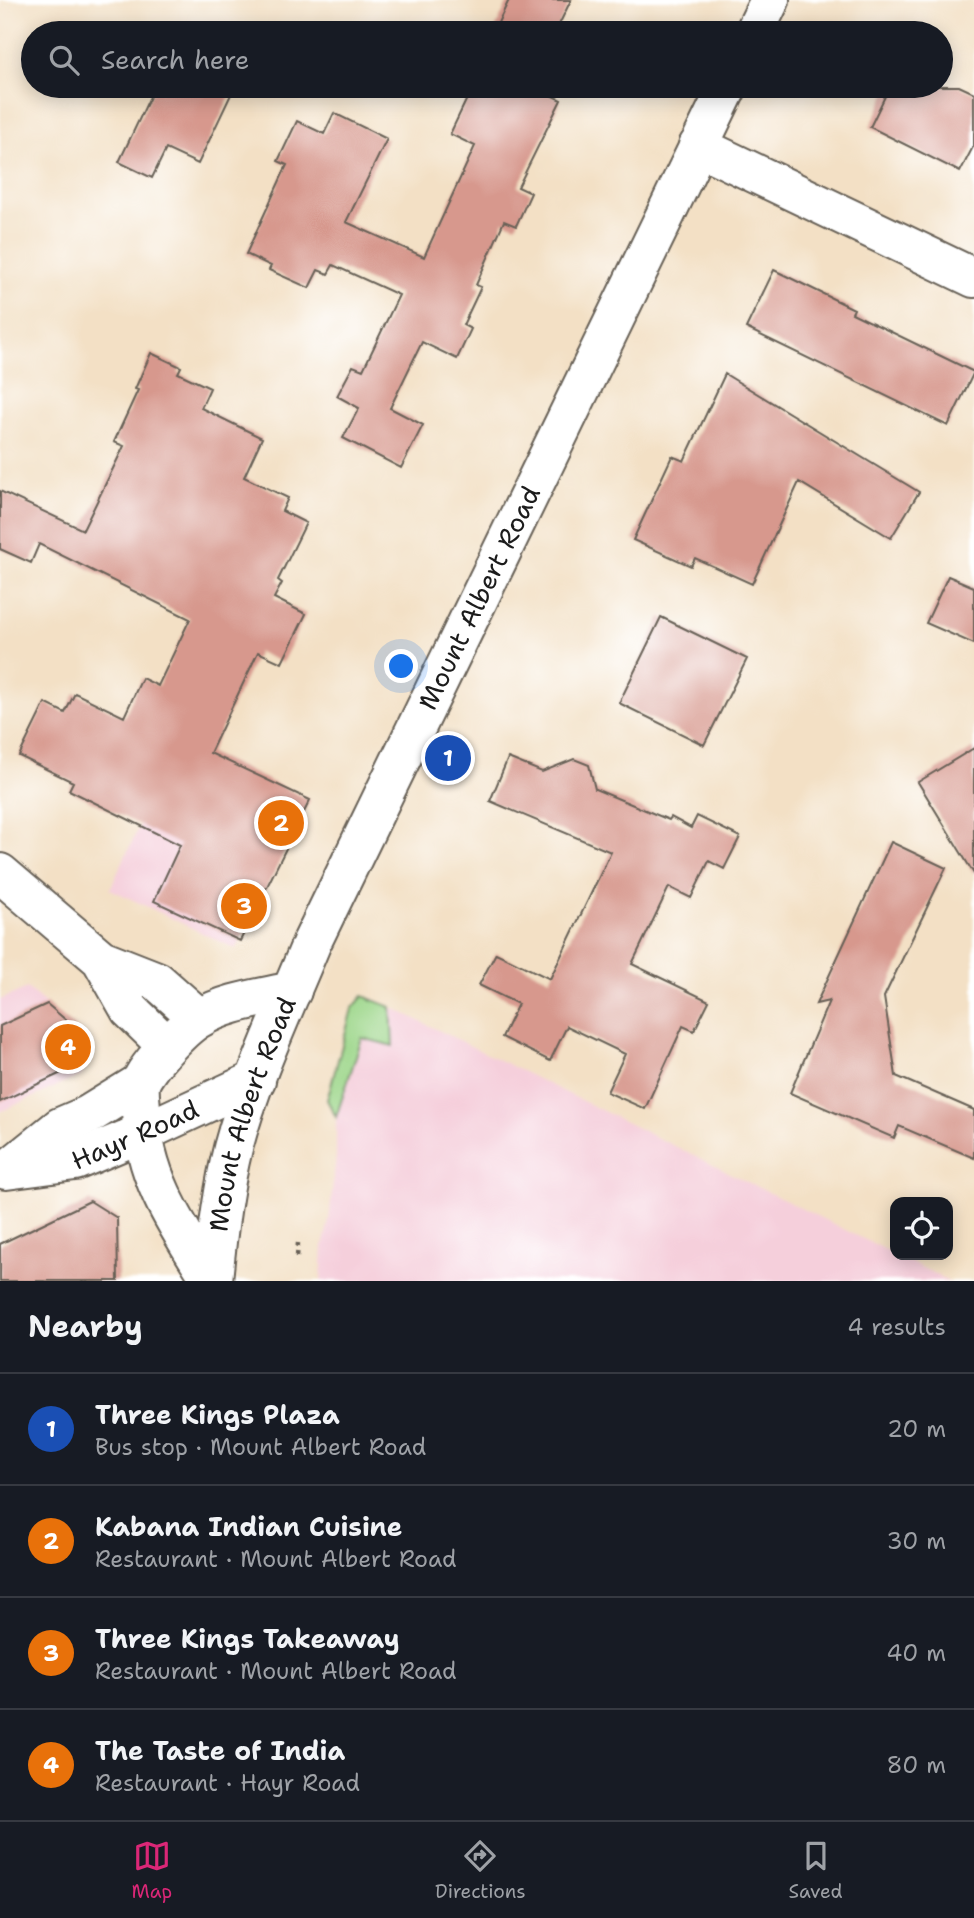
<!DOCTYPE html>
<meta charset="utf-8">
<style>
:root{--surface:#171b24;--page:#20242c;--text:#f1f3f6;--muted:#9ea1a6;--line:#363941;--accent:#db2777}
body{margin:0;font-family:"Shantell Sans",sans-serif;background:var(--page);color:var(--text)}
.controls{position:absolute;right:21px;bottom:21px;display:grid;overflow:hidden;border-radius:14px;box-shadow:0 4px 18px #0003}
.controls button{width:63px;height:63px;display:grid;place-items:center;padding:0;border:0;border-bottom:2px solid var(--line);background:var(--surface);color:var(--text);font:35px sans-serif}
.you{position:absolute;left:402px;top:667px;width:24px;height:24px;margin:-18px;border:5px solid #fff;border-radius:50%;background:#1a73e8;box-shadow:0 0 0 10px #1a73e833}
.badge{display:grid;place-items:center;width:46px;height:46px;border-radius:50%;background:var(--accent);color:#fff;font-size:23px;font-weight:700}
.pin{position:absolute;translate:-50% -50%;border:4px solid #fff;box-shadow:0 2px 7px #0006}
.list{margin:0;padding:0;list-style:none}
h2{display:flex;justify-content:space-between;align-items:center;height:91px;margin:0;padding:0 28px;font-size:30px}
h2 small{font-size:23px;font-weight:400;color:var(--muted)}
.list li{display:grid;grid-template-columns:46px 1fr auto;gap:21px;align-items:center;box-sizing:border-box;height:112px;padding:0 28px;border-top:2px solid var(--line)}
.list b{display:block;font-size:26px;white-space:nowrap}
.list p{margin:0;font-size:23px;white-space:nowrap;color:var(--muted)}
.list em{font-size:23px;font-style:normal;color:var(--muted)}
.icon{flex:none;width:38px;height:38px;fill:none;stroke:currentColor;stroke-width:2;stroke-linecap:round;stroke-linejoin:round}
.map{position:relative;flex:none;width:974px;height:1281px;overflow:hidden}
.search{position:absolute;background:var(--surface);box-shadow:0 4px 18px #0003;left:21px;right:21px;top:21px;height:77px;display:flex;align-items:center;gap:18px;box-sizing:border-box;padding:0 24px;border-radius:38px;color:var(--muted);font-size:26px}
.sheet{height:539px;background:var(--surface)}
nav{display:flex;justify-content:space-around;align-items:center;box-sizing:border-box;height:98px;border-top:2px solid var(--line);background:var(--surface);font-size:19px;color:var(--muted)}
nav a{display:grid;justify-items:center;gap:4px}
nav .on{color:var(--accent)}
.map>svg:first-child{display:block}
</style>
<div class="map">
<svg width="974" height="1281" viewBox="0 0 974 1281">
<rect width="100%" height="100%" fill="#fff"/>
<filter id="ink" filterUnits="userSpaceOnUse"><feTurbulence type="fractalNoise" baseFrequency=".0143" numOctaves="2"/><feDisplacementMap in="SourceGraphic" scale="14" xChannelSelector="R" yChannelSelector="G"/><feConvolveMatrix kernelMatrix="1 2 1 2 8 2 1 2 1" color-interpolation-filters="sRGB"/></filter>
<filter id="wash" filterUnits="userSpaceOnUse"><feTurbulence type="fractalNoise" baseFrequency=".00686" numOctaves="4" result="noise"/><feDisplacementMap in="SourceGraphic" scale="28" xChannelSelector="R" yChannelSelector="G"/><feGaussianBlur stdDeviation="1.57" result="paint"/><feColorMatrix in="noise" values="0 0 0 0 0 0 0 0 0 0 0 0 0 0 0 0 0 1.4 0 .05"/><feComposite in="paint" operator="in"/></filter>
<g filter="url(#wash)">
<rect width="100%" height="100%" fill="#f3e0c5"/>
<path fill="#f5cfdb" d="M180,739L310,800L236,949L110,889Z
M27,988L89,1040L82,1075L0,1112V1000Z
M363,996L375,999L949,1281H321L323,1246L329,1221L336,1157V1117L362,1038Z"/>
<path fill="#9cd689" stroke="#5c7952" stroke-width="2" d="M363,996L391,1007L393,1046L362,1038L336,1117L327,1100L352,1009Z"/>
<g id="blocks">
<path fill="#d7988d" d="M509,0H571L555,33H493Z
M155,86H235L198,164L166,149L152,178L119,162Z
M473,86H532L561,100L518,187L531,193L516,226L504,221L476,285L481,287L463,325L471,329L457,359L422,342L390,408L423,425L401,468L343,438L359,408L337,396L353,366L363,370L399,295L333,265L328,274L318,270L309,288L269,270L271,266L246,254L287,165L278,161L297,121L324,134L334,113L387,139L346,222L424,257L475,146L450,134Z
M890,86H959L974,93V145L960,172L870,127Z
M774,270L854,309L852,313L974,372L948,426L746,328Z
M151,353L181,367L178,373L210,388L201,408L262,438L244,477L288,498L282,511L306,523L278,580L282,583L274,598L306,614L282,663L258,652L210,753L310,800L240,941L154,901L180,845L69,790L73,782L19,756L45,703L65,713L75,693L124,717L142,678L158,686L190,619L39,544L31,563L0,549V491L83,530L124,446L114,442L138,390L135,389Z
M725,374L919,492L891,538L799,482L752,584L695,558L691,566L633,540L672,456L684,461Z
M948,576L974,587V644L926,623Z
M661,617L747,659L704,745L619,703Z
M974,748V874L918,782Z
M508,758L542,772L574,759L589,765L595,789L669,820L671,817L691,828L697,816L740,837L724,869L709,861L691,898L669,887L632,964L709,1001L694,1031L683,1026L645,1109L607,1092L625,1054L567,1026L550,1061L502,1037L518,1004L479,985L496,953L550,979L611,852L490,801Z
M891,842L946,868L884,997L896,1076L974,1110V1158L899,1126L894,1138L790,1093L829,1001L816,1004Z
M47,1004L80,1032L76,1066L0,1102V1026Z
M90,1201L117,1218L118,1281H0V1244Z"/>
</g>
</g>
<g filter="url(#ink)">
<use href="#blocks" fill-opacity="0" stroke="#676157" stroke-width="2"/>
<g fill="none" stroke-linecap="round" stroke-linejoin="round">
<defs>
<path id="street" d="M0,873L101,959L130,1010L167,1046
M101,959L157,981L199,1018"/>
<g id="secondary">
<path d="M698,146L974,278"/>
<path d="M8,1169L60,1127L88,1115L140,1083"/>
<path id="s1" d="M6,1170L75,1161L142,1133L256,1080"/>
<path d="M212,1281C178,1227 143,1177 141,1111C141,1103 139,1093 140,1085C143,1069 185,1026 200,1018C226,1002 262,998 292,991"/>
</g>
<g id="primary">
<path d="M754,33L770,0"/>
<path id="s2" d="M213,1281C217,1236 222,1192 233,1148C252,1077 284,1010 312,942L728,86"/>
</g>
</defs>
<use href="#street" stroke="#676157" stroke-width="42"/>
<use href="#secondary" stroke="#676157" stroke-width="42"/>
<use href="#primary" stroke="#676157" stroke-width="42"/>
<path stroke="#676157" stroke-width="4.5" stroke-dasharray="5 5" stroke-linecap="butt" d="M297,1257L298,1243"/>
<use href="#street" stroke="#fff" stroke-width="38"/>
<use href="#secondary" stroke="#fff" stroke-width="38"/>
<use href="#primary" stroke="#fff" stroke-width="38"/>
</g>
</g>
<g text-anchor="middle" stroke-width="7" stroke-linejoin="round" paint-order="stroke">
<g font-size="26" fill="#1c1c1c" stroke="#fff">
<text dy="9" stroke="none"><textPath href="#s2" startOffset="738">Mount Albert Road</textPath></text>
<text dy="9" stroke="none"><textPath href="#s2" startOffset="172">Mount Albert Road</textPath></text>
<text dy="9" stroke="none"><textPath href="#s1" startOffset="135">Hayr Road</textPath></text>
</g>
</g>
</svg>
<div class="controls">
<button><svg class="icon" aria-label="locate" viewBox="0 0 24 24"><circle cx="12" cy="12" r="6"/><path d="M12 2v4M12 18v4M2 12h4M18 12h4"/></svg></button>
</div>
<div class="you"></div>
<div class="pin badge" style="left:448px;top:758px;background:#1a4fb4">1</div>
<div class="pin badge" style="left:281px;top:823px;background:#e8710a">2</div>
<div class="pin badge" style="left:244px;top:906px;background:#e8710a">3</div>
<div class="pin badge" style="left:68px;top:1047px;background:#e8710a">4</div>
<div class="search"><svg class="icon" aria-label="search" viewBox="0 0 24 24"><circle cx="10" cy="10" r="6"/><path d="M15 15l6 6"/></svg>Search here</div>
</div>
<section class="sheet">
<h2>Nearby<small>4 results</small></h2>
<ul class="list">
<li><span class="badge" style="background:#1a4fb4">1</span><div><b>Three Kings Plaza</b><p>Bus stop · Mount Albert Road</p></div><em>20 m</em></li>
<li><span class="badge" style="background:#e8710a">2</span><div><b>Kabana Indian Cuisine</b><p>Restaurant · Mount Albert Road</p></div><em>30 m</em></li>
<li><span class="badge" style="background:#e8710a">3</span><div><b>Three Kings Takeaway</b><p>Restaurant · Mount Albert Road</p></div><em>40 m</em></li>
<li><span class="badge" style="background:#e8710a">4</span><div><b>The Taste of India</b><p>Restaurant · Hayr Road</p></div><em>80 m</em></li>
</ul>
</section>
<nav>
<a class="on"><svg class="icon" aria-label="map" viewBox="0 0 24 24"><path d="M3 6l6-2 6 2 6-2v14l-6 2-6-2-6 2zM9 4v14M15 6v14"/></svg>Map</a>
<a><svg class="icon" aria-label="directions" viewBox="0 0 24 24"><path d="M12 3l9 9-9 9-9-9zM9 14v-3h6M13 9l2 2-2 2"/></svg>Directions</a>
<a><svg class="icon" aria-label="saved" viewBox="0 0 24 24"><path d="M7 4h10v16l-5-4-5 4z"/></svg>Saved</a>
</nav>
